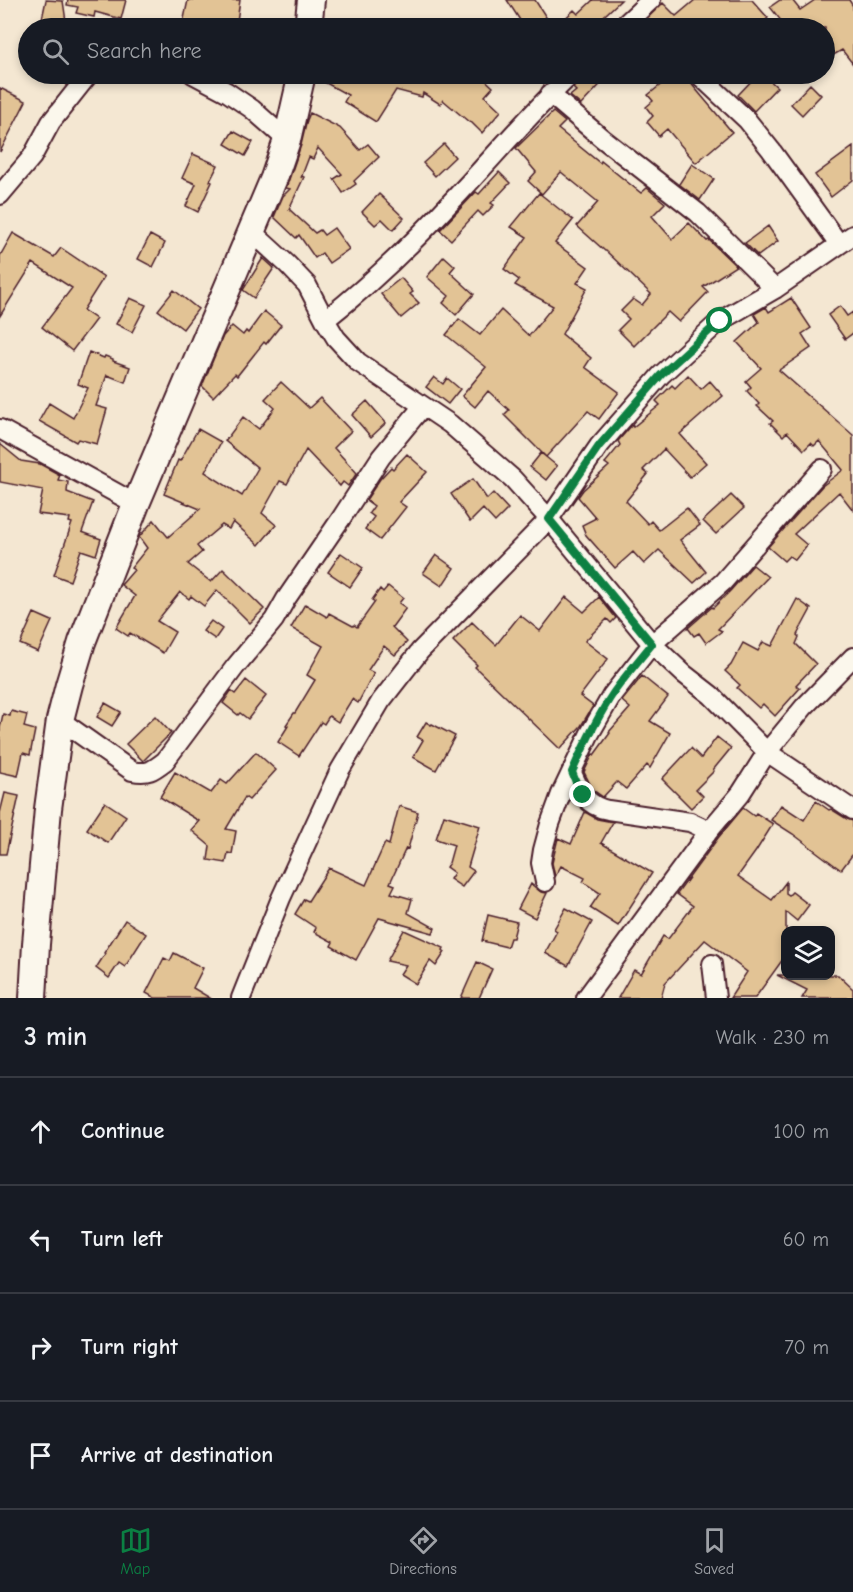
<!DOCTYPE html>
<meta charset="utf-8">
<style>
:root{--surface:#171b24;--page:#242831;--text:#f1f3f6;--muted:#9ea1a6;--line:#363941;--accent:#0b8043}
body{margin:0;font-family:"Comic Neue",sans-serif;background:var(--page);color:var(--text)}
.controls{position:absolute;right:18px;bottom:18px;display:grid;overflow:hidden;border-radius:12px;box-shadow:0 3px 9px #0003}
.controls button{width:54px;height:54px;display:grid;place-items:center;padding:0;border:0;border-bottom:2px solid var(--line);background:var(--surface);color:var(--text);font:30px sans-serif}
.stop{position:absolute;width:18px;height:18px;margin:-14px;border:4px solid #0b8043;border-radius:50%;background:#fff}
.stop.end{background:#0b8043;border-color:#fff;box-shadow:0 2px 6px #0008}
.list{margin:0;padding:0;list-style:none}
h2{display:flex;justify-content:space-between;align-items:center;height:78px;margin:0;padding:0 24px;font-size:26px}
h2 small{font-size:20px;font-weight:400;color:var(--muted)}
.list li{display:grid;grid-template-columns:39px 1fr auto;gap:18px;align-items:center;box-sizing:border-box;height:108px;padding:0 24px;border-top:2px solid var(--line)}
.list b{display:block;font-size:22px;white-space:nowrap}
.list em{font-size:20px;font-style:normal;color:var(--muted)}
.icon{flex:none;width:33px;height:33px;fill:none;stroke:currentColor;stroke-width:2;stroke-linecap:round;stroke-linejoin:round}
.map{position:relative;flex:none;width:853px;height:998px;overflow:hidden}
.search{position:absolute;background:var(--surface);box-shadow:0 3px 9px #0003;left:18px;right:18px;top:18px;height:66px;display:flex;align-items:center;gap:15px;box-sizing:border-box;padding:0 21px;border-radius:33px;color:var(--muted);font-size:22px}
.sheet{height:510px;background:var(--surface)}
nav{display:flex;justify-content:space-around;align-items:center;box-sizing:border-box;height:84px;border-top:2px solid var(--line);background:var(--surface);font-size:16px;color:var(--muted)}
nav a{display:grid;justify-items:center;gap:3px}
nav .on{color:var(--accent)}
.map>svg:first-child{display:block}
</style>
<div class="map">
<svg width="853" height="998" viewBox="0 0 853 998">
<rect width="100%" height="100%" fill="#f4e7d2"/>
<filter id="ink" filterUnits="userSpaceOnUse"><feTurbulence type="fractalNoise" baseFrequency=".0167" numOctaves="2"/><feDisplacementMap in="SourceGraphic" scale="12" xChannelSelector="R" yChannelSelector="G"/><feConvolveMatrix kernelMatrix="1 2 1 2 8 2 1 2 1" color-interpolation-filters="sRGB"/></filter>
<g filter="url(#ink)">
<path fill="#e2c395" stroke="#4a1f2b" stroke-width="1.5" d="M46,0L63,1L67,28H40Z
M68,0H126L121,19L95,12L94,17L76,13L78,7L67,5Z
M188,0H240L236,28H182Z
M507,0H535L553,28H525Z
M593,0H621L591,28H555L574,10L578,14Z
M695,0H752L768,18L757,28H637L663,3L676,16Z
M780,0H792L800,10L815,0H849L853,6V64L842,50L830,57L825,50V28H791L788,25L786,27L770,7Z
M317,74H479L493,87L485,96L501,111L482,133L470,121L469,122L443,100L440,104L423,93L422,97L396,90L376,122L344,102L348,95L317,78Z
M587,74H610L581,105L570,96L576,91L573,88Z
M674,74H683L732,132L696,163L667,129L659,136L647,122L653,116L646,107L653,101L648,95Z
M758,74H763L777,87L754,111L738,95Z
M810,84L821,95L802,115L791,104Z
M0,88L26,101L0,152Z
M553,112L565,122L558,129L600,163L601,161L641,193L647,188L665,203L652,216L672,239L689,223L707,241L709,240L736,266L703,287L708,292L679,322L668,312L634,346L618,330L629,319L621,311L633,299L642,305L651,294L606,251H605L577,226L598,202L561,172L542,194L528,181L536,172L516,148Z
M310,113L340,128L360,150L368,144L379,157L354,181L356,184L343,193L334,179L342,174L318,148L313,159L309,157L301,178L302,176L304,177L289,209L315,233L320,230L324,235L334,228L349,249L329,263L322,253L315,258L299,235L296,238L274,217L283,196L290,189L286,188L301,145L307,120Z
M233,131L253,142L245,156L225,144Z
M444,144L455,157L435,176L423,163Z
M853,147V180L831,197L815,175Z
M193,154L218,165L210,181L212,182L198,212L186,206L196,184L182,178Z
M692,164L714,179L700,200L679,184Z
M499,172L510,183L491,203L494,205L483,216L478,211L451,240L440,230L476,192L479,194Z
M539,193L573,220L555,243L588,267L577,283L587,288L562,334L591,358L585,367L619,392L599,419L588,411L546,457L504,415L509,410L488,391L475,407L462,396L486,367L446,335L459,319L480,335L501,310L529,336L553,306L515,285L519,280L504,269L527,237L511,227Z
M379,194L404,218L393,230L382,219L375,225L362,212Z
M768,226L778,241L758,256L745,243Z
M13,233L54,257L61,248L104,277L83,310L96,319L72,351L42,327L72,288L33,263L0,316V256Z
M150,235L165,243L153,267L138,259Z
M444,256L455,266L450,272L474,294L456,315L443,303L449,296L427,277Z
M263,258L274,268L254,298L243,290Z
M401,278L413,292L410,294L419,303L401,318L381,294Z
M174,290L198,309L183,329L158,310Z
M130,298L146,305L132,332L116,324Z
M791,298L811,328L802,334L811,348L779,370L853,435V510L839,492L794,534L807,545L795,560L789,556L784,561L768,547L822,486L843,470L819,441L814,446L811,443L804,450L787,432L783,436L770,423L773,421L757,406L759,404L747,391L751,387L746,381L761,368L737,342L759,322L754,314L766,307L769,312Z
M840,306L847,316L853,312V333L845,339L828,315Z
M264,311L281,325L266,344L264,342L237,376L235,374L213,397L202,386L223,336L232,326L243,335L246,331L248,333Z
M89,352L104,358L105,356L113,359V361L130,367L125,382L107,375L96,406L107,409L97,444L78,439L76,442L39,421L49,403L73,418L88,388L78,384Z
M688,375L701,389L710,381L723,396L680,434L706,463L690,477L664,449L643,470L648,474L626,501L648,524L651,521L659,530L687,508L700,525L680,540L706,572L694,583L659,550L644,564L633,552L615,568L586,535L582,525L596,518L578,497L583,490L609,466L605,463L620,445L618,441L632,425L633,427L660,405L656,401L672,385L675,388Z
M434,377L443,384L447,378L460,389L448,404L426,387Z
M281,382L309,408L320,398L351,431L334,448L357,473L348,486L343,482L340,486L306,450L287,484L280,481L262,513L276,525L259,545L233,522L229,529L222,525L197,546L202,552L188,564L211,582L223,569L264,609L250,623L217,590L204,606L191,596L189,599L180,592L157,621L175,632L163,653L130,633L128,636L116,628L135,596L121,585L134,570L131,568L147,548L139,537L154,520L168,537L200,509L164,494L178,460L180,461L198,429L221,442L205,472L242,496L258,468L225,441L243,417L259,429L275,408L265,399Z
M367,401L386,423L371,437L352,415Z
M0,444L21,461L40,464L60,475L58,480L68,482L67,492L93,502L82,532L101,539L96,555L81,550L70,581L54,575L72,523L69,522L70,518L38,514L43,490L0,482Z
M541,453L557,466L546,480L530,467Z
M407,454L427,472L399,502L406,507L380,540L365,529L374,517L369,513L374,506L366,500L380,479L391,467L393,469Z
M473,479L487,499L493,493L508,509L495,522L483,509L470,522L451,494Z
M731,495L744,508L716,534L703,521Z
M341,553L363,568L350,587L328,572Z
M436,555L454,568L442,586L423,573Z
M753,565L768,577L718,629L722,631L706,643L699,633L694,636L688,628L712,607L713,608L731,590Z
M388,586L403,598L399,603L406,608L392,627L407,642L395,655L384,646L368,670L374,673L358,703L352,699L338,722L329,716L324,724L321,722L299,756L278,742L288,726L286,725L294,713H295L315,680L307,675L323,646L291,628L305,604L327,617L329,613L353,626L354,625L357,627L375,602L372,600L380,589L383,592Z
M566,597L584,612L599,597L616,618L611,623L607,619L585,641L608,659L580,696L593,706L581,726L560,749L475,667L477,665L453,641L472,622L496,645L520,615L540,631Z
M797,599L811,609L797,635L799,637L796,644L816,664L796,685L800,688L775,716L763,704L759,708L737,688L740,685L725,671L731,665L743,643L758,651L763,642L772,646Z
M34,613L52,621L38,652L20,644Z
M211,621L222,629L215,639L203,631Z
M642,676L668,697L650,721L670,733L650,768L647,765L626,789L617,782L603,797L593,790L584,772L593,754L594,755L610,733L609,732L630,708L622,701Z
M246,680L266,696L248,719L240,713L238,715L223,703L231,691L235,694Z
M105,703L121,712L112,726L97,717Z
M11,711L27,715L24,727L35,730L30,755L23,753L18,776L0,772V728L3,714L10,716Z
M155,716L171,733L143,761L126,744Z
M426,722L431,725L432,724L455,736L436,770L413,757L423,740L417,737Z
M717,737L731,748L713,770L714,771L696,789L703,796L691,808L662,779L691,748L701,758Z
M256,752L276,770L249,800L245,797L226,829L236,831L232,854L228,853L226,863L208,860L210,846L191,830L199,821L160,797L175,772L211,793L221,780L227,784Z
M5,793L19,796L6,854H0V813Z
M816,801L829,810L831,809L847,819L853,821V854L841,870L793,834L771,820L781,805L804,820Z
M105,802L126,816L108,843L87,829Z
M399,806L418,812L408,849L406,848L390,883L395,885L391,893L412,899L408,913L435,928L433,933L379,918L356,960L331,946L333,942L314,932L316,928L295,914L304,899L308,901L329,868L366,885L385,843L389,845Z
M743,808L754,816L756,813L773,824L756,851L738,876L772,900L786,882V893L789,895L792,892L809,905L797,921L786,912V955L755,998H730L747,972L705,940L665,983L661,998H618L634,970L641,974L663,936L668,939L693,906L677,894L718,838Z
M585,812L597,819L613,822L601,843L652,873L618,926L590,908L600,893L583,882L585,878L561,866L555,877L552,863L558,838L571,844Z
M444,815L480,826L468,867L474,871L462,887L450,879L454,873L446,867L449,863L454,845L436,839Z
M531,884L541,892L547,893L535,918L518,909Z
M566,908L592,922L568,966L545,953L557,931L554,929Z
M488,915L517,922L513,938H510L507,947L482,941Z
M125,920L146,934L125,967L119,963L109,978L96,968L105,954L104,953Z
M404,930L444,948L443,950L445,952L436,966L430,961L416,984L400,974L406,965L387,961Z
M174,953L203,968L193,988L210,998H155L146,993L164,958L170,961Z
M477,962L492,969L479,998H461Z
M777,975H838L853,989V998H802L807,990Z"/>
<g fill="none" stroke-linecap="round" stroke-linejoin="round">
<defs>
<path id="street" d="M621,28L651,0
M193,74L227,92L252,109L287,140
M698,74L747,120L771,150L839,244
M550,94L603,139L698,213L775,289
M0,195L32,157L51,122L89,74
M252,232L287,264L307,285L325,320L336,338L358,362L450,424L513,479L549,519L652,644L684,674L711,695L767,752L853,810
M325,320C371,284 413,243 452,201C493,158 530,113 572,74
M0,429L136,504
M60,720L132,771C148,774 152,771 165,761L235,667L274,620L286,599L340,520L381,457L423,406
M572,773C580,791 586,806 608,810L690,822L709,831
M545,882L541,863L543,850L550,824L561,794L589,735L612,695L652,644L723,582L822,469
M712,964L716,998
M241,998L281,898L340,770L381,701L420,651L549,519L599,446L661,375L720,321L775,289L853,235
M586,998L709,831L741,793L767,752L804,707L853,657"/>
<path id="secondary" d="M308,28L311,0
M33,998L36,944L48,809L60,720L69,685L82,642L136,504L274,178L287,140L302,74"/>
</defs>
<use href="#street" stroke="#4a1f2b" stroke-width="22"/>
<use href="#secondary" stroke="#4a1f2b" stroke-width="30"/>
<use href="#street" stroke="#fbf7ec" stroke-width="18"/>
<use href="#secondary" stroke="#fbf7ec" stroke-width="26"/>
</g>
</g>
<g fill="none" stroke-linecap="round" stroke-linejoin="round" filter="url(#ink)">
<path stroke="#0b8043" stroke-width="8" d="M583,795L579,790L572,772C584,745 597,717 614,692C626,675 639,660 652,644L549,519L599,446L661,375L720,321"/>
</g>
</svg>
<div class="controls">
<button><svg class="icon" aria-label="layers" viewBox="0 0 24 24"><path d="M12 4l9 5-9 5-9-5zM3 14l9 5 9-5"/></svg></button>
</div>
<div class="stop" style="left:720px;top:321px"></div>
<div class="stop end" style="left:583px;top:795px"></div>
<div class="search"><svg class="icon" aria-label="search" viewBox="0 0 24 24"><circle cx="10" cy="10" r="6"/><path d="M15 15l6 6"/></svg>Search here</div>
</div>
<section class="sheet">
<h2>3 min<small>Walk · 230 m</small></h2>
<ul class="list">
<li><svg class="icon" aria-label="ahead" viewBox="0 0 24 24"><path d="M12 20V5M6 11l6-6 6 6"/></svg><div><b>Continue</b></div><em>100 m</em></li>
<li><svg class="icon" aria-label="left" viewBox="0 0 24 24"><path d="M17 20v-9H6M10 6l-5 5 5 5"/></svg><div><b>Turn left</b></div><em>60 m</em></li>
<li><svg class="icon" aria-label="right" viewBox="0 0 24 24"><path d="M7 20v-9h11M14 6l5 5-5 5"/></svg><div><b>Turn right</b></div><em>70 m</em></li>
<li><svg class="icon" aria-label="arrive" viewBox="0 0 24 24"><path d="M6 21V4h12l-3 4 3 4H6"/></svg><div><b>Arrive at destination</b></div></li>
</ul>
</section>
<nav>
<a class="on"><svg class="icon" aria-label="map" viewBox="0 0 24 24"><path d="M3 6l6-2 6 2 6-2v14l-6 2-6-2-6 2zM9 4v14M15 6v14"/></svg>Map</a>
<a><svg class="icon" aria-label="directions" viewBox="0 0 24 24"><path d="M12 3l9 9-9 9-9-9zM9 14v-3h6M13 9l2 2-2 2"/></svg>Directions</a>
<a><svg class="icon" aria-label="saved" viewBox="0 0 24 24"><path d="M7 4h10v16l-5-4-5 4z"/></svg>Saved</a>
</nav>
